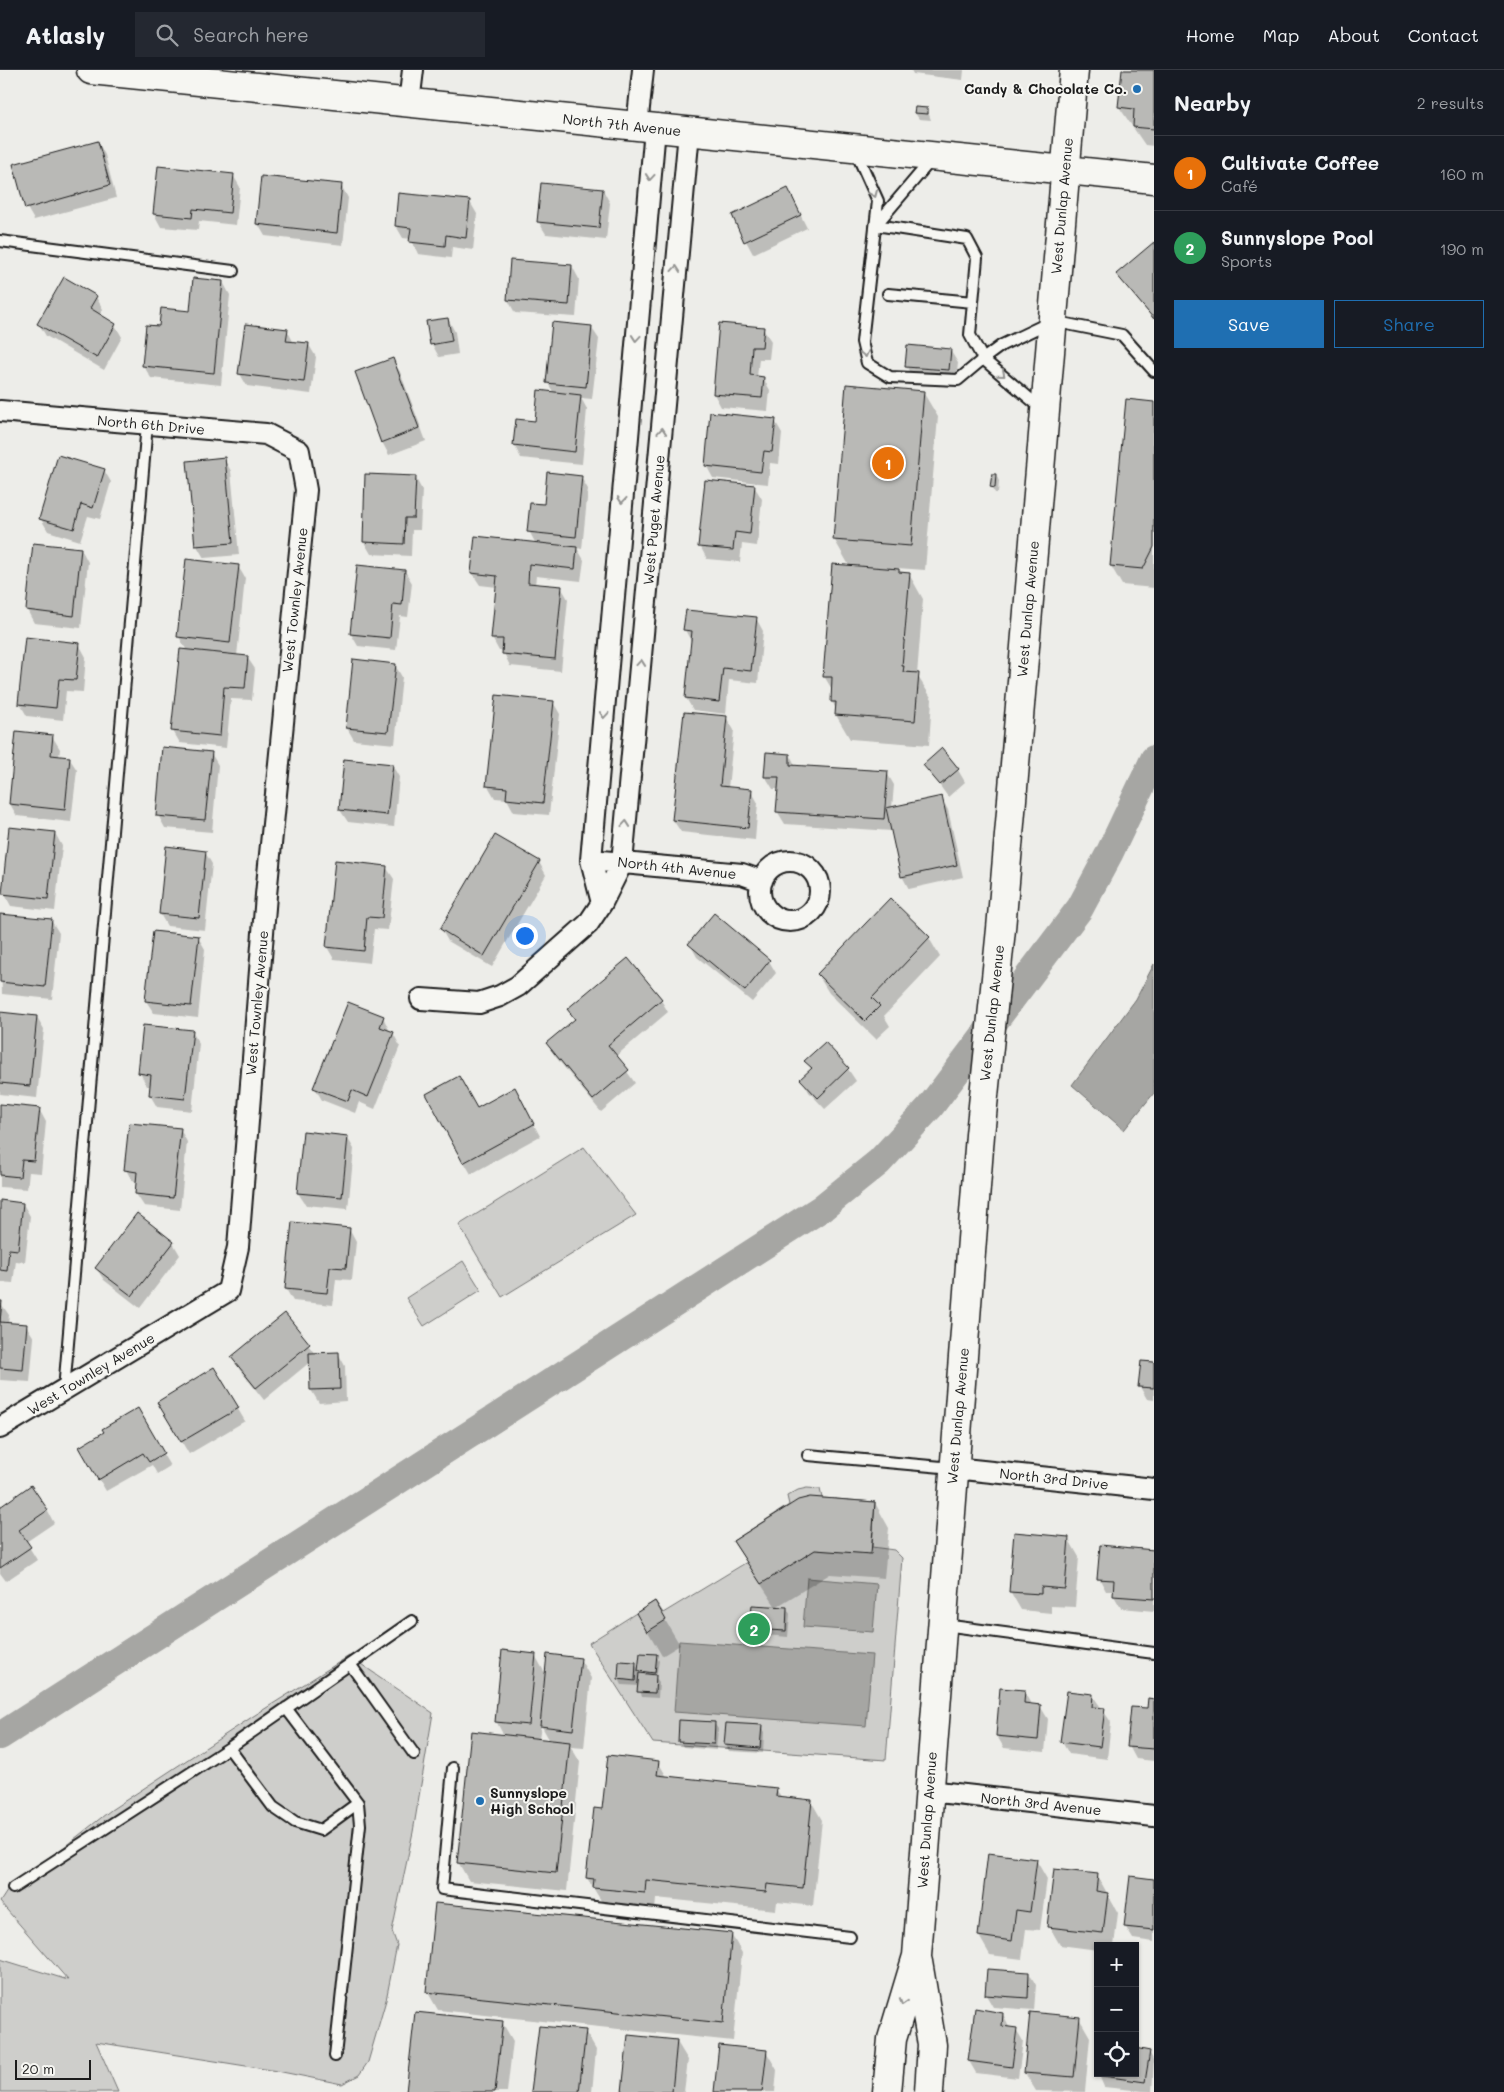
<!DOCTYPE html>
<meta charset="utf-8">
<style>
:root{--surface:#171b24;--page:#242831;--text:#f1f3f6;--muted:#9ea1a6;--line:#363941;--accent:#1f6fb2}
body{margin:0;font-family:Mali,sans-serif;background:var(--page);color:var(--text)}
.controls{position:absolute;right:15px;bottom:15px;display:grid;overflow:hidden;border-radius:0px;box-shadow:0 1px 4px #0004}
.controls button{width:45px;height:45px;display:grid;place-items:center;padding:0;border:0;border-bottom:1px solid var(--line);background:var(--surface);color:var(--text);font:25px sans-serif}
.scale{position:absolute;left:15px;bottom:12px;width:76px;box-sizing:border-box;padding-left:5px;border:2px solid #1c1c1c;border-top:0;font-size:14px;line-height:18px;white-space:nowrap;color:#1c1c1c;-webkit-text-stroke:4px #f6f6f2;paint-order:stroke}
.you{position:absolute;left:524px;top:865px;width:18px;height:18px;margin:-12px;border:4px solid #fff;border-radius:50%;background:#1a73e8;box-shadow:0 0 0 8px #1a73e833}
.badge{display:grid;place-items:center;width:32px;height:32px;border-radius:50%;background:var(--accent);color:#fff;font-size:16px;font-weight:700}
.pin{position:absolute;translate:-50% -50%;border:2px solid #fff;box-shadow:0 1px 5px #0006}
.list{margin:0;padding:0;list-style:none}
h2{display:flex;justify-content:space-between;align-items:center;height:65px;margin:0;padding:0 20px;font-size:21px}
h2 small{font-size:16px;font-weight:400;color:var(--muted)}
.list li{display:grid;grid-template-columns:32px 1fr auto;gap:15px;align-items:center;box-sizing:border-box;height:75px;padding:0 20px;border-top:1px solid var(--line)}
.list b{display:block;font-size:19px;white-space:nowrap}
.list p{margin:0;font-size:16px;white-space:nowrap;color:var(--muted)}
.list em{font-size:16px;font-style:normal;color:var(--muted)}
.actions{display:flex;gap:10px;padding:15px 20px}
.actions a{flex:1;padding:11px 0;border:1px solid var(--accent);border-radius:0px;text-align:center;font-size:18px;color:var(--accent)}
.actions .main{background:var(--accent);color:#fff}
.icon{flex:none;width:28px;height:28px;fill:none;stroke:currentColor;stroke-width:2;stroke-linecap:round;stroke-linejoin:round}
.map{position:relative;flex:none;width:1154px;height:2022px;overflow:hidden}
header{display:flex;align-items:center;gap:30px;box-sizing:border-box;height:70px;padding:0 25px;background:var(--surface);border-bottom:1px solid var(--line)}
header strong{font-size:24px}
nav{display:flex;gap:28px;margin-inline-start:auto;font-size:18px}
.search{width:350px;height:45px;background:var(--page);display:flex;align-items:center;gap:12px;box-sizing:border-box;padding:0 18px;border-radius:0px;color:var(--muted);font-size:19px}
main{display:flex}
aside{flex:1;background:var(--surface)}
.map>svg:first-child{display:block}
</style>
<header>
<strong>Atlasly</strong>
<div class="search"><svg class="icon" aria-label="search" viewBox="0 0 24 24"><circle cx="10" cy="10" r="6"/><path d="M15 15l6 6"/></svg>Search here</div>
<nav><a>Home</a><a>Map</a><a>About</a><a>Contact</a></nav>
</header>
<main>
<div class="map">
<svg width="1154" height="2022" viewBox="0 0 1154 2022">
<rect width="100%" height="100%" fill="#edede9"/>
<filter id="ink" filterUnits="userSpaceOnUse"><feTurbulence type="fractalNoise" baseFrequency=".02" numOctaves="2"/><feDisplacementMap in="SourceGraphic" scale="10" xChannelSelector="R" yChannelSelector="G"/><feConvolveMatrix kernelMatrix="1 2 1 2 8 2 1 2 1" color-interpolation-filters="sRGB"/></filter>
<g filter="url(#ink)">
<path fill="#cececb" stroke="#757574" d="M584,1077L636,1145L502,1227L459,1155Z
M463,1191L481,1220L424,1256L406,1228Z
M807,1418L820,1419L822,1428L875,1432L872,1477L894,1480L902,1488L886,1690L653,1673L589,1573L655,1531L663,1543L747,1492L733,1471L789,1435L787,1426L798,1420Z
M349,1586L433,1643L413,1762L392,1861L397,1875L386,1930L368,1992L359,2005L342,2014L277,2001L96,1972L118,2022H0V1889L68,1910L0,1832L13,1812L64,1777L111,1740L255,1645Z"/>
<path fill="#a6a6a3" stroke="#6f6f6d" d="M1154,894V1023L1124,1060L1072,1015L1136,929Z
M807,1508L877,1514L873,1562L803,1557Z
M679,1571L872,1585L866,1656L674,1642Z"/>
<path fill="#0003" fill-rule="evenodd" d="M911,0H964L963,10L913,4Z
M1123,0H1154V76L1145,75L1119,37Z
M927,39L931,50L919,49L915,43Z
M98,72L105,85L116,128L34,150L27,138Z
M233,105L240,117L236,155L199,151L198,160L161,157L154,144Z
M341,115L348,128L343,175L265,166L258,154Z
M603,120L610,133L606,170L546,164L538,151Z
M470,132L477,144L473,180L452,177L451,188L418,184L411,169L403,168L396,156Z
M794,132L807,158L753,184L746,171Z
M1154,174V250L1118,205Z
M572,196L579,209L576,247L515,243L508,230Z
M223,212L230,225L221,315L151,308L143,295L160,257L191,242Z
M96,227L103,239L100,246L115,255L122,267L104,300L46,266L39,254Z
M448,249L455,262L458,284L439,287L432,274Z
M720,255L763,259L771,271L769,289H759L757,307L763,308L770,320L768,341L721,337L714,324Z
M591,257L599,269L592,329L581,328L587,339L582,394L521,388L514,375L517,350L536,352L554,323L547,312Z
M287,260L294,273L309,275L316,287L311,324L247,316L240,304Z
M950,280L958,293L956,312L914,309L906,296Z
M392,289L400,302L426,371L389,385L382,372Z
M923,322L938,347L925,500L897,498L900,504H909L923,529L917,605L932,629L929,675L850,669L836,645V639L832,631L833,621L824,606L850,497L834,469Z
M1154,333V518L1122,515L1111,496Z
M775,351L782,363L779,394L770,393L768,414L713,408L706,395Z
M224,389L231,401L239,485L204,488L197,476Z
M104,400L111,412L100,449L88,446L80,471L48,461L41,449Z
M996,405L999,411L998,423H995L992,417Z
M415,407L422,420L420,460H412L411,486L371,484L364,472Z
M581,407L588,419L582,479L577,478L584,490L581,511L536,506L535,515L561,517L568,529L561,601L510,596L503,581H499L492,568L497,517L480,515L472,503L536,474L529,461L545,436Z
M754,416L762,429L757,476L742,474L740,492L707,489L700,476Z
M34,474L81,479L88,492L81,558L34,553L27,540Z
M238,496L245,508L237,586L247,587L255,599L252,630L231,629L226,678L180,673L173,661L187,581L179,567Z
M405,501L412,513L408,547L400,546L396,580L358,576L351,564Z
M687,541L756,548L763,561L758,613L729,610L726,644L693,640L686,628L692,573L685,560Z
M79,574L86,587L83,622L66,621L63,650L27,646L20,634Z
M395,595L402,607L395,674L354,670L347,658Z
M553,632L560,644L549,745L514,742L507,729L495,728L488,716Z
M726,647L734,660L728,718L751,720L758,733L755,770L681,762L673,750Z
M52,666L60,679L59,687L69,688L77,700L71,752L17,746L10,734Z
M211,683L218,695L212,762L165,758L158,745Z
M790,685L796,697L887,703L894,715L892,738L941,727L948,740L963,807L909,819L902,806L892,761L785,754L777,741L779,719H773L765,706Z
M392,695L399,707L394,757L348,752L340,740Z
M925,695L958,700L965,712L948,727Z
M55,763L62,776L55,841L11,836L4,823Z
M205,782L212,794L205,860L167,856L160,844Z
M539,792L546,805L492,897L448,871L441,859Z
M386,797L394,809L388,860L374,859L370,893L334,889L327,877Z
M890,830L929,868L940,887L884,946L890,956L876,969L829,923L818,905Z
M51,850L59,863L52,929L2,924L0,857Z
M198,867L205,879L198,948L154,943L146,931Z
M690,874L769,891L776,903L752,932L697,887Z
M627,890L661,930L668,942L616,986L635,1013L601,1042L555,986L547,974L575,951L569,940Z
M0,943L37,947L44,959L37,1028L0,1024Z
M383,947L390,962L393,963L400,976L375,1039L359,1032L355,1043L322,1030L315,1018Z
M192,961L199,974L192,1041L157,1037L150,1025L151,1016H147L140,1003Z
M825,973L848,999L856,1011L825,1039L809,1022L802,1009L812,1000L806,991Z
M521,1031L540,1066L471,1104L464,1092L476,1039Z
M0,1035L39,1039L46,1052L41,1103L29,1102L27,1119L0,1117Z
M180,1059L187,1072L180,1140L144,1136L136,1124L138,1113L133,1112L126,1100Z
M347,1067L354,1079L348,1139L306,1135L298,1123Z
M0,1131L23,1134L30,1146L25,1192L16,1191L13,1213L0,1212Z
M349,1159L356,1172L352,1210L336,1209L333,1235L293,1231L286,1219Z
M173,1173L180,1185L140,1238L104,1210L96,1198Z
M0,1232L9,1245L8,1254L26,1255L34,1268L30,1312L0,1310Z
M285,1245L315,1284L338,1283L345,1296L346,1331L319,1333L311,1320L310,1292L264,1330L240,1300L233,1288Z
M1154,1293V1330L1147,1329L1140,1317Z
M214,1299L245,1351L189,1384L158,1332Z
M137,1340L170,1396L157,1404L152,1395L106,1421L81,1378Z
M875,1433L889,1458L884,1508L830,1504L776,1537L787,1538L790,1544L788,1567L754,1564L751,1559L776,1537L749,1496Z
M0,1438L47,1440L54,1453L26,1472L37,1490L6,1511L0,1503Z
M1068,1468L1079,1487L1075,1537L1051,1536V1543L1021,1540L1010,1521Z
M1154,1481V1541L1121,1538L1114,1526V1521H1106L1099,1508Z
M638,1544L665,1550L680,1575L662,1586Z
M535,1585L546,1605L580,1589L591,1608L584,1678L571,1677L580,1692L567,1821L469,1811L458,1792L504,1666L496,1651ZM541,1655L550,1671L539,1670Z
M656,1585L659,1591L656,1608L659,1612L658,1628L642,1627L639,1616L622,1615L619,1609L620,1592L635,1594L640,1601Z
M1024,1622L1031,1634L1040,1636L1048,1649L1045,1682L1004,1678L997,1666Z
M1093,1626L1111,1652L1107,1689L1069,1684L1062,1672Z
M1154,1630V1691L1136,1689L1129,1676Z
M714,1653L718,1659L716,1680L683,1677L680,1671Z
M761,1657L764,1662L763,1683L729,1681L726,1675Z
M658,1692L667,1707L776,1719L782,1728L811,1731L822,1750L813,1836L777,1832L776,1840L656,1828L655,1842L605,1837L587,1808L603,1740Z
M1036,1790L1047,1809L1040,1860L1026,1859L1022,1889L990,1885L979,1866Z
M1097,1805L1118,1843L1114,1876H1098V1880L1060,1875L1049,1856Z
M1154,1810V1872L1133,1869L1125,1856Z
M731,1864L742,1883L733,1971L438,1940L427,1921Z
M1029,1903L1036,1915L1034,1940L993,1937L986,1925Z
M1003,1944L1010,1958L1016,1959L1023,1971L1018,2008L976,2003L969,1991Z
M1079,1948L1090,1967L1085,2022L1036,2021L1025,2003Z
M502,1952L513,1971L507,2022H408Z
M585,1961L596,1980L592,2022H533Z
M677,1972L688,1990L684,2022H623Z
M766,1981L777,2000L775,2022H715Z
M1149,1982L1154,1991L1152,2022L1104,2017L1098,2003H1135Z"/>
<g fill="none" stroke-linecap="round" stroke-linejoin="round">
<path stroke="#a6a6a3" stroke-width="28" d="M0,1666L822,1138L879,1092L930,1037L1080,838L1109,784L1154,689"/>
</g>
<path fill="#b9b9b6" stroke="#1c1c1c" d="M1122,0H1154V59L1133,57L1134,39L1118,37Z
M915,37L928,38V44L914,43Z
M98,71L110,115L25,139L13,94Z
M158,96L234,104L230,143L193,139L192,148L153,144Z
M261,106L342,114L337,163L256,154Z
M541,113L603,119L599,158L537,152Z
M788,118L801,145L744,172L732,145Z
M398,123L470,130L466,168L446,165L445,176L409,172L411,158L395,156Z
M1154,172V249L1116,204Z
M510,190L572,195L569,235L507,230Z
M64,207L97,226L90,238L116,254L97,288L37,254Z
M193,208L223,211L214,303L142,296L146,255L159,256L161,238L190,241Z
M448,248L452,271L430,275L426,251Z
M552,252L592,256L586,317L546,313Z
M719,253L764,257L762,277H752L750,305L764,307L762,328L713,324Z
M245,254L288,259L286,271L309,273L304,312L238,304Z
M907,275L951,279L949,300L905,297Z
M393,288L419,358L381,373L355,302Z
M846,314L924,321L911,476L833,470Z
M538,320L581,325L575,382L513,375L516,349L535,351Z
M1126,329L1154,332V477L1143,499L1110,496Z
M710,342L776,349L772,382L764,381L761,402L705,396Z
M58,385L105,399L93,438L81,434L74,459L39,449Z
M225,387L233,473L195,476L187,391Z
M547,402L582,406L576,467L527,462L530,433L544,434Z
M365,404L416,406L414,448H405L404,474L363,472Z
M992,404H996L995,418L990,417Z
M705,410L755,415L750,464L735,462L733,480L698,477Z
M475,466L577,477L575,499L529,494L528,513L562,516L555,589L502,584L503,569H491L497,506L471,503Z
M33,473L81,478L74,546L26,540Z
M186,489L239,495L230,573L177,567Z
M832,494L899,499V502L910,503L902,596H904L903,602L919,603L915,651L835,645L836,632H831L832,607H823Z
M357,495L405,500L402,535L393,534L390,568L350,564Z
M686,540L757,547L751,601L723,598L719,632L685,628L692,561L683,560Z
M25,567L80,573L76,610L59,609L56,638L18,634Z
M180,579L248,586L245,618L224,617L220,666L171,661Z
M353,589L396,594L388,662L346,658Z
M496,625L554,631L543,733L506,729L507,718L486,716Z
M684,642L727,646L720,716L752,719L748,758L672,750Z
M16,661L53,665L51,685L70,687L65,740L9,734Z
M162,677L212,682L205,750L156,746Z
M942,678L959,699L940,715L923,695Z
M766,682L790,684V695L888,701L884,749L776,742L779,707H764Z
M344,689L393,694L387,745L339,740Z
M942,726L957,795L901,807L886,738Z
M9,757L55,762L48,829L2,824Z
M495,765L540,791L484,886L440,859Z
M166,776L206,781L199,848L159,844Z
M335,790L387,796L382,848L367,847L364,881L326,877Z
M890,828L930,867L872,928L880,936L865,951L817,904Z
M714,843L770,890L745,921L688,874Z
M0,844L52,849L45,917L0,912Z
M153,861L199,866L191,936L145,931Z
M628,888L662,929L608,975L629,1000L593,1030L546,973L575,949L567,939Z
M348,932L384,946L380,957L394,962L368,1027L352,1020L348,1031L313,1018Z
M0,942L37,946L30,1016L0,1013Z
M143,955L193,960L185,1029L149,1025L151,1005L138,1003Z
M825,972L849,998L818,1028L800,1009L812,998L804,991Z
M459,1006L477,1038L515,1017L534,1054L463,1093L426,1024Z
M0,1034L40,1038L34,1091L22,1090L20,1107L0,1105Z
M129,1053L181,1058L173,1128L135,1124L137,1102L124,1100Z
M303,1061L348,1066L342,1127L297,1123Z
M0,1130L23,1133L18,1180L9,1179L7,1201L0,1200Z
M137,1143L174,1172L132,1226L95,1198Z
M292,1152L350,1158L346,1198L330,1197L327,1223L285,1219Z
M0,1231H2L0,1252L27,1254L23,1300L0,1298Z
M285,1243L310,1274L256,1318L231,1287Z
M339,1282L340,1319L310,1320L309,1283Z
M1141,1291L1154,1292V1318L1138,1317Z
M214,1297L239,1338L181,1372L157,1332Z
M138,1338L164,1383L149,1392L143,1383L98,1410L79,1377L104,1362L102,1359Z
M31,1415L48,1440L19,1460L31,1477L0,1498V1437Z
M810,1427L875,1432L871,1484L815,1480L761,1514L733,1471L798,1430Z
M1014,1462L1069,1467L1065,1519L1041,1517V1524L1009,1522Z
M1100,1475L1154,1480V1529L1113,1526L1114,1510L1097,1509Z
M655,1531L666,1550L647,1562L636,1543Z
M752,1535L787,1537L786,1561L750,1559Z
M502,1580L536,1584L529,1655L495,1652Z
M640,1583L657,1584L655,1603L638,1601Z
M547,1584L581,1588L573,1660L540,1656Z
M619,1591L636,1592L635,1611L618,1609Z
M639,1603L656,1605L655,1623L637,1622Z
M1000,1618L1025,1620L1024,1633L1041,1635L1038,1670L996,1666Z
M1067,1621L1093,1624L1092,1637L1105,1638L1100,1677L1060,1672Z
M1148,1628L1154,1629V1679L1127,1677L1131,1637L1147,1638Z
M679,1650L715,1652L714,1674L678,1672Z
M726,1653L762,1655L760,1678L724,1675Z
M471,1661L570,1672L556,1803L457,1793Z
M608,1685L659,1691L657,1705L777,1718L776,1726L812,1730L803,1818L767,1814L766,1822L646,1810L645,1823L593,1818L594,1809L586,1808L594,1738L602,1739Z
M988,1783L1037,1789L1030,1842L1016,1840L1012,1871L978,1866Z
M1054,1799L1098,1804L1096,1821L1108,1823L1103,1863L1047,1857Z
M1130,1806L1154,1809V1860L1124,1857Z
M435,1833L732,1863L723,1953L426,1922Z
M987,1899L1029,1902L1028,1928L985,1925Z
M975,1938L1003,1943L1002,1956L1017,1958L1012,1997L968,1991Z
M415,1942L503,1951L495,2022H406Z
M1030,1942L1080,1947L1074,2007L1024,2003Z
M539,1956L586,1960L579,2022H531Z
M628,1965L677,1970L672,2022H622Z
M719,1975L767,1980L762,2022H714Z
M1135,1978L1150,1981L1145,2012L1096,2005L1098,1990V2003H1135Z"/>
<g fill="none" stroke-linecap="round" stroke-linejoin="round">
<defs>
<path id="lane" d="M855,80L878,131L862,272L867,293L890,307L958,310L983,289L1042,339
M876,155L967,169L977,188L970,265L983,289L1002,275L1052,251L1122,265L1154,301
M876,155L932,89
M0,171L233,201
M888,224L973,232
M64,1320L147,354
M808,1385L953,1398
M944,1555L1154,1583
M350,1594L414,1684
M286,1638L358,1733
M453,1698L442,1819L850,1867
M13,1818L229,1678
M335,1986L360,1755L358,1733L321,1760L295,1752L273,1737L229,1678L412,1551"/>
<path id="street" d="M409,33L413,0
M637,56L643,0
M0,341L266,364L299,381L306,420L266,825L238,1177L228,1221L0,1358
M591,790L742,804L762,811
M760 821a30 30 0 1 1 60 0a30 30 0 1 1-60 0Z
M602,833L591,790L655,58
M421,929L479,933L500,926L518,916L588,854L602,833L622,793L689,62
M954,1398L1154,1419
M929,1721L1154,1746"/>
<path id="secondary" d="M91,0L1154,109
M918,1892L932,1975L929,2022
M887,2022L892,1969L917,1886L980,1065L1001,859L1074,0"/>
</defs>
<use href="#lane" stroke="#1c1c1c" stroke-width="14"/>
<use href="#street" stroke="#1c1c1c" stroke-width="24"/>
<use href="#secondary" stroke="#1c1c1c" stroke-width="31"/>
<use href="#lane" stroke="#f6f6f2" stroke-width="10"/>
<use href="#street" stroke="#f6f6f2" stroke-width="20"/>
<use href="#secondary" stroke="#f6f6f2" stroke-width="28"/>
</g>
<defs><path id="oneway-chevron" d="M-2-3.5L2.5 0L-2 3.5" fill="none" stroke-width="1.6" stroke-linecap="round" stroke-linejoin="round" transform="scale(1.25)"/></defs>
<g stroke="#949492">
<use href="#oneway-chevron" transform="translate(650 107) rotate(95)"/>
<use href="#oneway-chevron" transform="translate(874 124) rotate(67)"/>
<use href="#oneway-chevron" transform="translate(676 199) rotate(-85)"/>
<use href="#oneway-chevron" transform="translate(636 268) rotate(95)"/>
<use href="#oneway-chevron" transform="translate(865 284) rotate(77)"/>
<use href="#oneway-chevron" transform="translate(1002 304) rotate(40)"/>
<use href="#oneway-chevron" transform="translate(662 361) rotate(-85)"/>
<use href="#oneway-chevron" transform="translate(622 430) rotate(95)"/>
<use href="#oneway-chevron" transform="translate(641 593) rotate(-85)"/>
<use href="#oneway-chevron" transform="translate(604 645) rotate(95)"/>
<use href="#oneway-chevron" transform="translate(626 754) rotate(-85)"/>
<use href="#oneway-chevron" transform="translate(903 1932) rotate(107)"/>
</g>
</g>
<g fill="#1f6fb2" stroke="#f6f6f2" stroke-width="2">
<circle cx="1137" cy="19" r="5"/>
<circle cx="480" cy="1731" r="5"/>
</g>
<g text-anchor="middle" stroke-width="4" stroke-linejoin="round" paint-order="stroke">
<g font-size="14" font-weight="bold" fill="#1c1c1c" stroke="#f6f6f2" text-anchor="end">
<text x="1127" y="24">Candy &amp; Chocolate Co.</text>
<text x="490" y="1728" text-anchor="start">Sunnyslope<tspan x="490" dy="16">High School</tspan></text>
</g>
<g font-size="14" fill="#1c1c1c" stroke="#f6f6f2">
<text transform="translate(622 55) rotate(6)" y="5">North 7th Avenue</text>
<text transform="translate(1062 136) rotate(-85)" y="5">West Dunlap Avenue</text>
<text transform="translate(151 355) rotate(5)" y="5">North 6th Drive</text>
<text transform="translate(654 450) rotate(-85)" y="5">West Puget Avenue</text>
<text transform="translate(295 530) rotate(-84)" y="5">West Townley Avenue</text>
<text transform="translate(1028 539) rotate(-85)" y="5">West Dunlap Avenue</text>
<text transform="translate(677 798) rotate(6)" y="5">North 4th Avenue</text>
<text transform="translate(257 933) rotate(-85)" y="5">West Townley Avenue</text>
<text transform="translate(992 943) rotate(-84)" y="5">West Dunlap Avenue</text>
<text transform="translate(91 1304) rotate(-31)" y="5">West Townley Avenue</text>
<text transform="translate(958 1346) rotate(-85)" y="5">West Dunlap Avenue</text>
<text transform="translate(1054 1409) rotate(6)" y="5">North 3rd Drive</text>
<text transform="translate(1041 1734) rotate(6)" y="5">North 3rd Avenue</text>
<text transform="translate(927 1750) rotate(-86)" y="5">West Dunlap Avenue</text>
</g>
</g>
</svg>
<div class="controls">
<button>+</button>
<button>−</button>
<button><svg class="icon" aria-label="locate" viewBox="0 0 24 24"><circle cx="12" cy="12" r="6"/><path d="M12 2v4M12 18v4M2 12h4M18 12h4"/></svg></button>
</div>
<div class="scale">20 m</div>
<div class="you"></div>
<div class="pin badge" style="left:888px;top:393px;background:#e8710a">1</div>
<div class="pin badge" style="left:754px;top:1559px;background:#2e9e5b">2</div>
</div>
<aside>
<h2>Nearby<small>2 results</small></h2>
<ul class="list">
<li><span class="badge" style="background:#e8710a">1</span><div><b>Cultivate Coffee</b><p>Café</p></div><em>160 m</em></li>
<li><span class="badge" style="background:#2e9e5b">2</span><div><b>Sunnyslope Pool</b><p>Sports</p></div><em>190 m</em></li>
</ul>
<div class="actions"><a class="main">Save</a><a>Share</a></div>
</aside>
</main>
